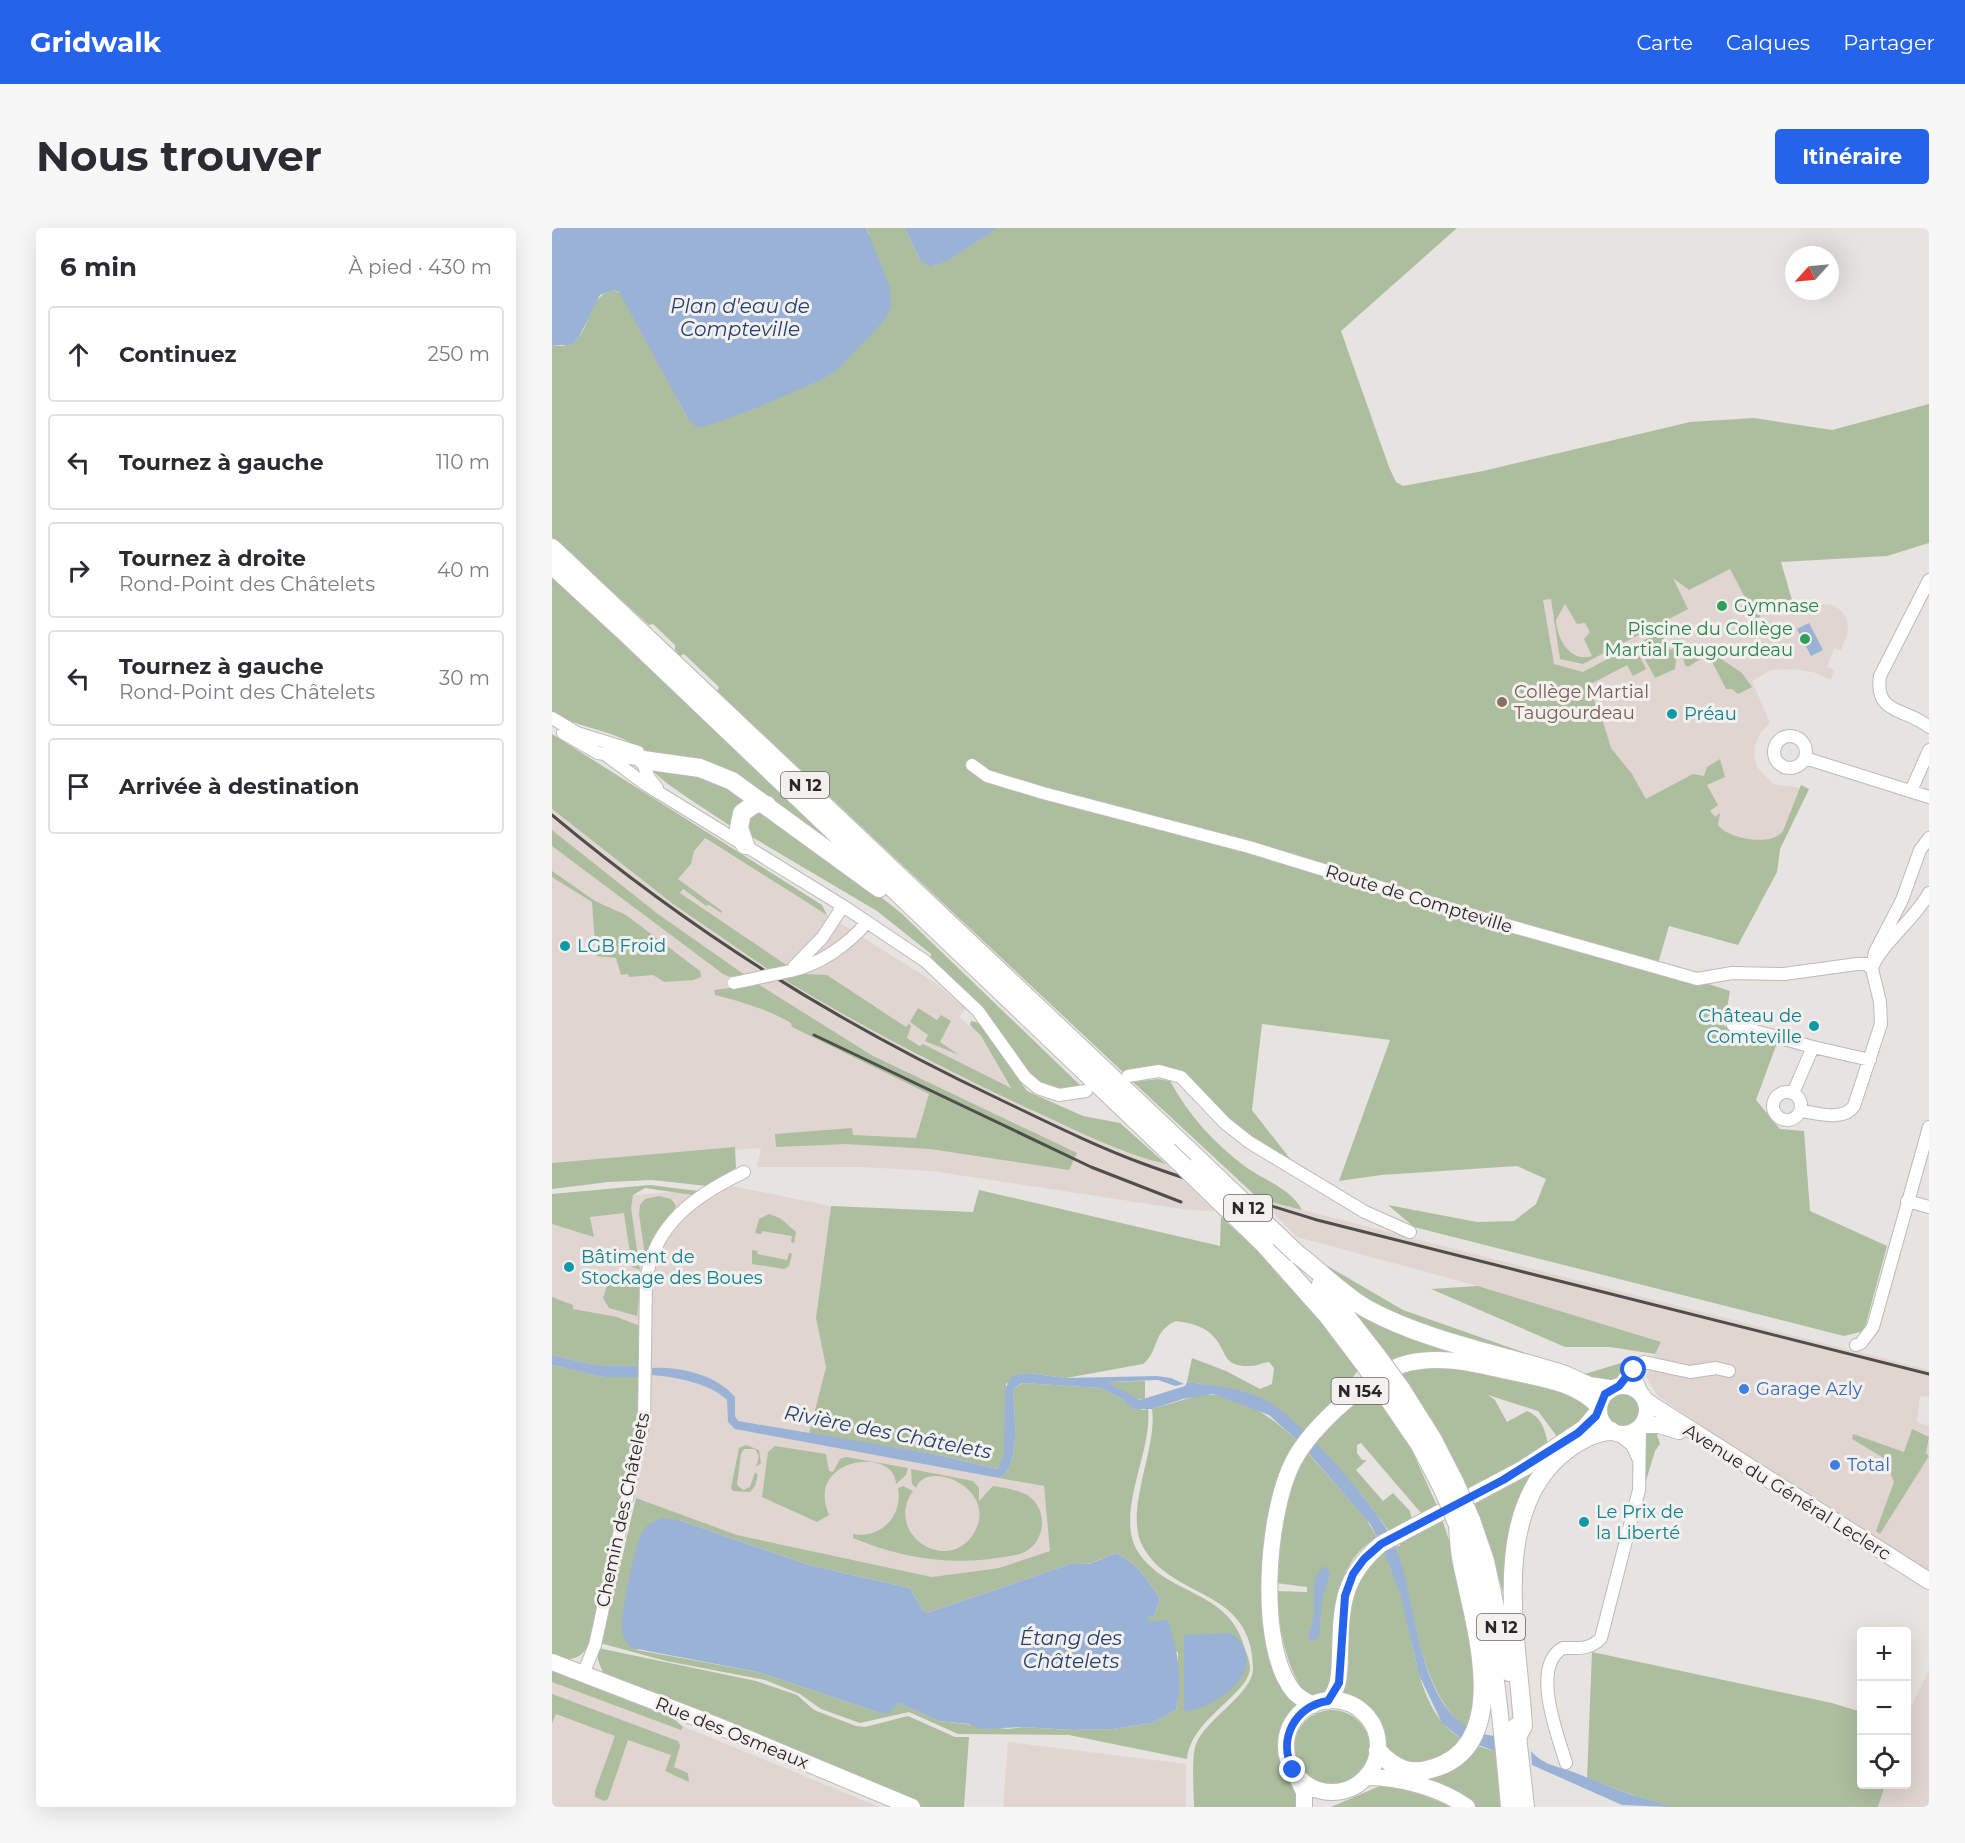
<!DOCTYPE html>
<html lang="fr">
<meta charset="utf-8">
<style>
:root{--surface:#fff;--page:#f7f7f7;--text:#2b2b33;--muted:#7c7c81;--line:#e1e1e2;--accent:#2563eb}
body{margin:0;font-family:Montserrat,sans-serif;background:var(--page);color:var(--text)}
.controls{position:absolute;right:18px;bottom:18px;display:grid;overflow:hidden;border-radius:6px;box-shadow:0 6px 24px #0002}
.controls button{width:54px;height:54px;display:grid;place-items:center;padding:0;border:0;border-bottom:2px solid var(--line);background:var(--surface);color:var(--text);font:30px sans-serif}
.compass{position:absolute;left:1233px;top:18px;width:54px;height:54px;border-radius:50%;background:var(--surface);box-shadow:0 6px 24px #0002;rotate:243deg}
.stop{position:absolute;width:18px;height:18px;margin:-14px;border:4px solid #2563eb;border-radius:50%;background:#fff}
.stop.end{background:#2563eb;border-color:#fff;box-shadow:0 2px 6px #0008}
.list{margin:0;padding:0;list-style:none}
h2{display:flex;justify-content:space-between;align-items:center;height:78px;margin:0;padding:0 24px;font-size:26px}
h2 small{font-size:20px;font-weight:400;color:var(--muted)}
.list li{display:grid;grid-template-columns:39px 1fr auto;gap:18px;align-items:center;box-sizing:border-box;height:96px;margin:0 12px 12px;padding:0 12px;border:2px solid var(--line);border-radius:6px}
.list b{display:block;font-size:22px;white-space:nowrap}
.list p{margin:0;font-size:20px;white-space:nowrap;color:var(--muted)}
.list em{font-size:20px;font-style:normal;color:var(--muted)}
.icon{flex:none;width:33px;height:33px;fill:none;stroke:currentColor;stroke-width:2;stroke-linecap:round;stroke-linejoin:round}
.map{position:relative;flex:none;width:1377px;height:1579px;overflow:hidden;border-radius:6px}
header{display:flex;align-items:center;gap:36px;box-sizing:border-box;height:84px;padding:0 30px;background:var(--accent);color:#fff}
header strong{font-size:28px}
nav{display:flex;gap:33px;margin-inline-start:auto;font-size:21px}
.intro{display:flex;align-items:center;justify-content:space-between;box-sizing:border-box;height:144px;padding:0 36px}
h1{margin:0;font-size:42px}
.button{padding:15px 27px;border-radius:6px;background:var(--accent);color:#fff;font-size:21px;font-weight:700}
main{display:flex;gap:36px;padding:0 36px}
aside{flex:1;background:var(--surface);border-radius:6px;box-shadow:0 6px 24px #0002}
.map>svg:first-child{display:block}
</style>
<header>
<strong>Gridwalk</strong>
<nav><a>Carte</a><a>Calques</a><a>Partager</a></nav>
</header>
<div class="intro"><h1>Nous trouver</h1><a class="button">Itinéraire</a></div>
<main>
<aside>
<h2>6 min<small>À pied · 430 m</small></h2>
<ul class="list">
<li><svg class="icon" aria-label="ahead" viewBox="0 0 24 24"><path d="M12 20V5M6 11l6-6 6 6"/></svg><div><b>Continuez</b></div><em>250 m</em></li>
<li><svg class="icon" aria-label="left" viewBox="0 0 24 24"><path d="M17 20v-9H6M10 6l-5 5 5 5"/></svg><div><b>Tournez à gauche</b></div><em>110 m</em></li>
<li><svg class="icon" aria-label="right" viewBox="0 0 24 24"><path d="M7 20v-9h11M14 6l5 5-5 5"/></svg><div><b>Tournez à droite</b><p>Rond-Point des Châtelets</p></div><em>40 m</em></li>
<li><svg class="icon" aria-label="left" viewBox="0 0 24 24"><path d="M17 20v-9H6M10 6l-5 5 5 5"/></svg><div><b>Tournez à gauche</b><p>Rond-Point des Châtelets</p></div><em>30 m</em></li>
<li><svg class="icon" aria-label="arrive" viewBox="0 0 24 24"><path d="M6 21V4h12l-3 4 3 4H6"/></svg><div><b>Arrivée à destination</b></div></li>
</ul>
</aside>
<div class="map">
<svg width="1377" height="1579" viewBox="0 0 1377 1579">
<rect width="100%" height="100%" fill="#e7e3e1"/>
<path fill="#e1d5d1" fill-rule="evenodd" d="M1135,326L1229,334L1240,372L1250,384L1272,376L1280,377L1290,383L1295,393L1296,404L1289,422L1282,421L1275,439L1282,442L1279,452L1261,444L1240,441L1219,442L1200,453L1218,495L1209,504L1203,517L1202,528L1206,540L1221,556L1257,561L1228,621L976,549L700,439Z
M0,581L121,676L217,742L236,738L128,665L130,661L154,678L157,677L168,685L170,683L126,651L139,636L142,623L152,610L382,754L402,771L414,780L407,789L429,808L459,861L355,810L367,828L528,905L568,922L614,936L663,983L636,982L380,943L309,939H205L209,920L0,935V618L178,749L193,747L106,686L0,602ZM206,756L311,822L195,759Z
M180,958L279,978L264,1090L274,1139L256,1214L492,1258L498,1323L447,1340L380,1349L185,1307L63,1264L13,1450L328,1579H0V973L175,960Z
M707,971L1377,1142V1169L1368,1168L1365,1194L1377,1198V1344L1255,1270L1106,1168L1094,1148L1108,1114L926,1058L745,1009Z
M1377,1442V1579H1326L1333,1557L1354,1556L1355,1487Z
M456,1514L634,1536V1579H451Z"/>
<path fill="#adbe9e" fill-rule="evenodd" d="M314,0H353L368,32L382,38L446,0H905L789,103L837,239L844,254L851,258L931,243L1138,194L1202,190L1280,202L1377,176V315L1335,328L1229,334L1240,372L1217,373L1210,379L1208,389L1204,390L1178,341L1137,362L1121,350L1136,381L1031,436L1008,431L999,371L991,372L1002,436L1031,444L1082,417L1094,441L1081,448L1075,437L1035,458L1048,484L1059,520L1080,546L1094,571L1141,546L1152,548L1155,539L1168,531L1173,549L1155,557L1166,577L1158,583L1163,589L1168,585L1166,597C1176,611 1220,619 1231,603L1249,557L1257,561L1228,621L1225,644L1186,717L1117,698L1105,739L1178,763L1172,798L1225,815L1204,872L1228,901L1252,903L1258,983L1335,1018L1312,1103L1292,1108L862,999L836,977L925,994L962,993L984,976L994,951L965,938L829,947L787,953L838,812L710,796L700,882L739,932L737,934L683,897L641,853L573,846L165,463L167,459L132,426L128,428L123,422V417L101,396L97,397L0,309V117C44,125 27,70 61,62L70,66L136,191C179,179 264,166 292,133L317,6ZM1013,376L1025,396L1033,395L1038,404L1032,411L1040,428C1018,435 1005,411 1004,392Z
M0,349L271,604L291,626L230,583L92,525C77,505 25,500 0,485Z
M1108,404L1118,422L1131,415L1125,424L1123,441L1103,450L1085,416Z
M1150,418L1190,445L1200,459L1186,466L1180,461H1174L1156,426L1136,439L1133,437L1130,426L1141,419Z
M0,506L270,677L275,687L153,610L142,623L139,636L126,651L170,683L169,685L157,677L154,678L131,661L128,665L236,738L217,742L121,676L0,581Z
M100,541L159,550L195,571L177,597C163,587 104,551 100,541Z
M204,582L312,656L349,685L531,860L512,864L482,853L411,761L379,731V726L325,683L200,609L192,596Z
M0,602L106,686L193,747L178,749L171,746L0,618Z
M0,643L43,673L74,687L148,743L149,749L141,752L112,754L101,747L77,749L76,746L69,747L64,730L44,728L40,674L0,649Z
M253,746L275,747L354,799L357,796L359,798L355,810L368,818L371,816L459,860L429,808L418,797L419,793L427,795L475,863L531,888L568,895L614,936C568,925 525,903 482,883C395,843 312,800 231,751Z
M206,756L321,828L525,925L517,942L378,921L294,916L224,919L223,906L300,900L301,907L364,910L377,866L240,799L239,795C215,781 190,774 163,767L162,762Z
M366,780L385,792L389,787L399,793L388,814L407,827L373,813L376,807L358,794Z
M606,851L618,853C637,888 663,916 695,940C714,953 739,961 750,982L707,971L581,854Z
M183,919L184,940L155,958L100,952L56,954L0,961V935Z
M98,957L146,963L141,967L93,960L81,967L79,980L88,1042L80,1039L72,985L38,989L42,1009L0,996V966Z
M427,962L668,1018L669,989L724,1040L772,1097L806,1142L799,1152L810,1155L754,1207C719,1168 685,1161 635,1154L640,1130L674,1143L708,1161L720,1156L722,1140L717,1134C711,1134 706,1138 699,1138C670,1139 676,1125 662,1109C653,1098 638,1095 624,1093C600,1103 607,1124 591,1136L514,1150L476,1145L454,1156L453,1226L446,1241L382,1226L257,1206L274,1139L264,1090L279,978L421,984Z
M107,968L119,971L124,978L94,1034L87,986L88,977L93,971Z
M217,986L228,990L244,1004L242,1015L239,1014L240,1008L210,1003L209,1006L203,1005L207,991Z
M200,1022L206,1023L205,1026L235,1032L237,1025L240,1026L237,1038L232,1041L200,1036Z
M767,1033L851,1082L1033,1146L1069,1135L1073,1137L1074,1142L1065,1151L1051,1155L851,1090L811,1071Z
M71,1046L82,1049L89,1056L85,1088L57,1080L51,1070L56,1054Z
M926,1058L1109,1114L1103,1126L1058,1119H1013L879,1061Z
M0,1069L21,1077V1081L65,1089L88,1098L87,1138L42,1137L0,1127Z
M801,1081L964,1136H840Z
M0,1137L51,1149H87L85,1194L38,1413C31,1432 18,1433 0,1430Z
M890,1137L1009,1160L1036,1174L1039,1186L1006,1210L986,1183L936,1167L943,1172L955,1194L975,1183C990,1190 992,1200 996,1215L917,1263L881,1193L846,1144Z
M593,1153V1172C582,1172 564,1159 552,1154Z
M471,1155L549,1160L591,1182L596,1181C601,1223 562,1286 586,1324C615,1368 676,1361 692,1418C694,1425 698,1432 698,1440C697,1467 639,1490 635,1531L517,1507L406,1506L357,1484L308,1495L269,1481L248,1466L213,1452L114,1433L48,1415L64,1340L68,1338L84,1270L185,1307L380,1349L447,1340L498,1323L492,1258L447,1250C470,1241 462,1181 461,1161ZM127,1292L257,1337L358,1360L370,1381L375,1385L521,1335L536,1336L564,1325C586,1335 595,1352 608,1370L602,1388L596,1389V1394L626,1425V1474L624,1482L600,1495L561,1501L520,1502L471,1499L456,1501L387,1493L346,1475L331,1486L206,1444L85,1422Z
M1070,1163L1080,1166L1089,1181L1086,1192L1073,1199L1058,1195L1053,1185L1054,1174L1067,1167Z
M820,1164L857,1216L886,1280L869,1285L809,1215L805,1217V1225L810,1232H815L804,1242L831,1273L841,1265L858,1283L860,1292L837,1303L811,1268L761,1214L776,1197Z
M648,1167C685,1162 720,1190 746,1213L715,1381L750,1476C703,1515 740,1537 747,1579H642C642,1563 639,1530 644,1516C654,1491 701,1465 701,1441C701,1359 621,1373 591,1319C571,1284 606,1220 600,1181Z
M1103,1200L1108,1216L1103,1223L1093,1256L1092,1204Z
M1360,1201L1377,1209L1374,1225L1377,1228L1328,1306L1324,1303L1342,1254L1337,1241L1340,1235L1300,1211L1301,1206L1352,1224Z
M194,1217L207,1222L209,1235L204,1239L207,1228L203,1221H192L189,1226L185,1257L191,1262L198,1259L203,1244L206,1247L203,1258L198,1264L181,1263L179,1260L187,1220Z
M223,1218L274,1226L277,1243L281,1244L288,1231L294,1229L356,1240L354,1247L344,1256C343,1218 252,1229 277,1287L265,1294L210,1269L216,1224Z
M1004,1223L986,1246L955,1379L936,1312L921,1272Z
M755,1224L814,1291L825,1309C785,1333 783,1377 782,1421C782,1438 784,1450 774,1465L762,1469L753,1467C732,1432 728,1403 724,1363L755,1364V1359L724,1355C726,1309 733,1264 755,1224Z
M359,1241L421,1253L427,1260V1273L441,1258C453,1260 469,1262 478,1269C498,1285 492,1318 468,1326C407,1339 357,1333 301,1310V1306C329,1311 351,1288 346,1260L351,1258L361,1263C331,1306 396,1348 422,1305C448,1260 374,1230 364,1260L360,1256Z
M890,1291L904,1333L921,1418L923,1485L913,1500C865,1458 863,1377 844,1318H848L849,1312Z
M833,1325C841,1343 849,1362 853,1382C863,1424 867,1484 908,1510L901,1524L864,1539L839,1527C824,1495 824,1476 785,1467L798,1362L826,1327Z
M46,1420L204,1453L245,1467L262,1482L304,1498L313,1499L356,1488L403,1509H417L412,1579H370L51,1445L46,1432Z
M1040,1424L1280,1475L1309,1484L1310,1556L1333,1557L1326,1579H1114L1035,1550Z
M0,1443L121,1490L131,1499L129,1502L0,1454Z
M0,1466L126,1513L128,1518L122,1539L136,1545L137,1554L113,1543L119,1527L76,1512L56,1571L52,1573L43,1569V1563L63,1508L4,1486L0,1495Z
M742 1520a38 38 0 1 1 76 0a38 38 0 1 1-76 0Z
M923,1517L945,1524L951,1579H923L827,1544L830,1534L846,1545Z
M830,1557L848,1559L902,1579H779Z"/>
<path fill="#9bb2d7" d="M0,0H314L338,59L339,79L332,93L286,141L271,151L202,181L152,199H144L136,191L67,64L61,62L48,67L27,109L19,117H0Z
M353,0H446L395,33L378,39L368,32Z
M1257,395L1271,422L1259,428L1245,401Z
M0,1127L42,1137L87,1138V1149H51L0,1137Z
M100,1140C127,1138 165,1147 183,1169V1188L186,1193L382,1226L446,1241L452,1226L453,1161L460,1148L476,1145L514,1150L605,1148L619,1150L632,1156L623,1158L606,1152L555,1154L588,1172L633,1158L635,1154C663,1158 694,1160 719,1175C751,1195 831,1284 844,1319C867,1376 864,1501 943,1508L945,1524L908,1510L890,1495L867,1447L848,1365L829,1316L818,1296L746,1213L717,1187L661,1166L631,1171L600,1181H581L572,1172L549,1160L470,1155L461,1161C462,1181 470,1241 447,1250L183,1201L176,1194L175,1172C158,1155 123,1149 100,1147Z
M110,1290L127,1292L257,1337L358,1360L370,1381L375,1385L521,1335L537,1336L564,1325C586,1335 595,1352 608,1370L602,1388L596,1389V1394L616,1392C625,1420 632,1453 624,1482L600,1495L561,1501L520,1502L471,1499L429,1501L417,1496L387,1493L346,1475L337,1485L331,1486L206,1444L80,1420C74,1415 70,1408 70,1400C69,1385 83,1315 91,1303C95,1296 102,1293 110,1290Z
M774,1338L778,1345L770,1373L767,1409L760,1414L756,1410C757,1403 759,1399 761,1392C765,1377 755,1345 774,1338Z
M679,1405C722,1438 668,1479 632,1484V1407Z
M979,1523C992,1538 1006,1538 1024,1545C1056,1558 1086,1570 1120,1579L1070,1577L980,1537Z"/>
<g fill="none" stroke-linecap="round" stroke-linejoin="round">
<defs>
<path id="minor" d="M1377,352L1328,448C1322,487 1355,480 1377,499
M0,490L25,505L86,524L97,550L105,560
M11,505L46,525L91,532
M1222 524a16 16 0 1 1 32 0a16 16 0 1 1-32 0Z
M54,527L93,556L291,678L373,733L426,783L473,849L486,860L507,867L534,863
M1253,530L1377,569
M420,537L435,548L491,565L697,619L909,684L1145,751L1180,745L1232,746L1305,736H1315L1320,741C1325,720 1364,690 1377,665
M1359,563L1377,522
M291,678L270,710L238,743C267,737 296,717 315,694
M1181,797L1261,819
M576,848L607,843L629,849L673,895L697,914L813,984L858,1004
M1221 878a14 14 0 1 1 28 0a14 14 0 1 1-28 0Z
M1241,865L1261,819L1318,832
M1249,883C1265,885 1291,894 1302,878L1329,796L1328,774L1320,741L1323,724L1350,672L1368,622L1377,610
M1355,973L1377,979
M1304,1117L1309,1115L1321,1099L1377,899
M1083,1138V1149L1091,1167
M1067,1158L1078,1142L1092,1134L1138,1144L1164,1140L1177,1143
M1066,1206L1080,1217L1086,1230
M31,1446L43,1417L92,1192L94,1054C101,996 144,967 192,944
M1014,1535C1006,1508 978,1438 1011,1420C1026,1420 1038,1422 1049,1410L1087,1262L1088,1199"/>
<path id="major" d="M1047 1182a24 24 0 1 1 48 0a24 24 0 1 1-48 0Z
M1094,1173L1377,1353
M1090,1197H1107L1127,1203
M913,1315C942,1400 949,1490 957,1579
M0,1434L166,1498L360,1579
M734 1518a46 46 0 1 1 92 0a46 46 0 1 1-92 0Z
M776,1473C788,1460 787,1446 788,1429C789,1380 789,1350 829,1316L972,1240L1032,1200L1047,1182
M761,1477C754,1473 747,1470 742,1464C704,1419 715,1284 741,1234C759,1199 818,1145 856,1135C890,1127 923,1136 955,1143C987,1150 1024,1154 1047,1179
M745,1549L752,1564V1579
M815,1549C848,1549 888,1560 915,1579"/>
<path id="highway" d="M0,320L648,933
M0,337L74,405L616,923
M91,532L148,540L180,553L327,660
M193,617L187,600L190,585L204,575L215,577
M712,1016L776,1088L813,1137
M745,1026C769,1044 791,1068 817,1082C874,1113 951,1127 1013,1147L1037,1158L1057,1161
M769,1056L825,1128
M849,1161L881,1212L903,1255
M836,1170L868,1217L891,1261
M919,1292L933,1333L957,1444
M964,1499L973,1579
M965,1509L971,1498C966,1414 937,1292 1006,1229C1021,1216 1039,1204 1059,1203
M826,1523C842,1541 858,1548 882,1540C965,1515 919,1387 909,1329C907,1319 907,1308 906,1297"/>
</defs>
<use href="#minor" stroke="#bebab8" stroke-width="14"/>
<use href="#major" stroke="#bebab8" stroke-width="18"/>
<use href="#highway" stroke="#bebab8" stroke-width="20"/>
<use href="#minor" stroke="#fff" stroke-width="12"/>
<use href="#major" stroke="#fff" stroke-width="16"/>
<use href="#highway" stroke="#fff" stroke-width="18"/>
<path stroke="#4f4e4c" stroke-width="3" d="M0,587C140,704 282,793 447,871C495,894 543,918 592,936C649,957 707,974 765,992L1377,1146
M262,807L539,939L629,974"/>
<defs>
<path id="minor-bridge" d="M182,755L238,743"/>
<path id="highway-bridge" d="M616,923L712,1016
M648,933L745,1026
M825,1128L849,1161
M813,1137L836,1170
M903,1255L919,1292
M891,1261L906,1297"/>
</defs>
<use href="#minor-bridge" stroke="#bebab8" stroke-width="14" stroke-linecap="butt"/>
<use href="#highway-bridge" stroke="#bebab8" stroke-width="20" stroke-linecap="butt"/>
<use href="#minor-bridge" stroke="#fff" stroke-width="12"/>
<use href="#highway-bridge" stroke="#fff" stroke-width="18"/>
</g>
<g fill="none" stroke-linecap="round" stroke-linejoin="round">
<path stroke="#2563eb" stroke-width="8" d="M741,1542C725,1511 743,1478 776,1473L787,1455L793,1368L801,1346L812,1331L829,1316L951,1252L1026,1205L1044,1188L1053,1166L1067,1158L1083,1138L1082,1142"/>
</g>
<g fill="#2e9e5b" stroke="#f4f0ee" stroke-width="2">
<circle cx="1170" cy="378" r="6"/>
<circle cx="1253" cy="411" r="6"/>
</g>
<circle fill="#8d6e63" stroke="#f4f0ee" stroke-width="2" cx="950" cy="474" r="6"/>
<g fill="#0f9aa8" stroke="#f4f0ee" stroke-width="2">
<circle cx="1120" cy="486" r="6"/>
<circle cx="13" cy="718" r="6"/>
<circle cx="1262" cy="798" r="6"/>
<circle cx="17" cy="1039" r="6"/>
<circle cx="1032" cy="1294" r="6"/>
</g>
<g fill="#3f7fe0" stroke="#f4f0ee" stroke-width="2">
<circle cx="1192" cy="1161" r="6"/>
<circle cx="1283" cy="1237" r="6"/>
</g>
<g text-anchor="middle" stroke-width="6" stroke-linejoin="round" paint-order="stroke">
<g fill="#f4f0ee" stroke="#666463" stroke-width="1.5">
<rect x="229" y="544" width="48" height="26" rx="4.5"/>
<rect x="672" y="967" width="48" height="26" rx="4.5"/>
<rect x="779.5" y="1150" width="57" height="26" rx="4.5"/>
<rect x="925" y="1386" width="48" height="26" rx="4.5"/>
</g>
<g font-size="16" font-weight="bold" fill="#292827">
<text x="253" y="563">N 12</text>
<text x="696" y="986">N 12</text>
<text x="808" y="1169">N 154</text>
<text x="949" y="1405">N 12</text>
</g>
<g font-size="18" fill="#27864d" stroke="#f4f0ee" text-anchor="start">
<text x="1182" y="384">Gymnase</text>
<text x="1241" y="407" text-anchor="end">Piscine du Collège<tspan x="1241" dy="21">Martial Taugourdeau</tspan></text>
</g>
<g font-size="18" fill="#785e54" stroke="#f4f0ee" text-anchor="start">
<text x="962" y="470">Collège Martial<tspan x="962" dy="21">Taugourdeau</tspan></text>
</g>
<g font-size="18" fill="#0d838f" stroke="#f4f0ee" text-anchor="start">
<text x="1132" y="492">Préau</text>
<text x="25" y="724">LGB Froid</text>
<text x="1250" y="794" text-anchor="end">Château de<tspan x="1250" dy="21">Comteville</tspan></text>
<text x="29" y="1035">Bâtiment de<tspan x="29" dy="21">Stockage des Boues</tspan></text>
<text x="1044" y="1290">Le Prix de<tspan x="1044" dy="21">la Liberté</tspan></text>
</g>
<g font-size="18" fill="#292827" stroke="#f4f0ee">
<text transform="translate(867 671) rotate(17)" y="6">Route de Compteville</text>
<text transform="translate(1235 1264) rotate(32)" y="6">Avenue du Général Leclerc</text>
<text transform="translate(71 1282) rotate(-78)" y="6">Chemin des Châtelets</text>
<text transform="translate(180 1505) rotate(22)" y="6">Rue des Osmeaux</text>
</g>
<g font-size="18" fill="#366cbe" stroke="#f4f0ee" text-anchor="start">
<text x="1204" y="1167">Garage Azly</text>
<text x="1295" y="1243">Total</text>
</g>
<g font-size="20" font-style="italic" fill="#23406f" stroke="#f4f0ee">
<text x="188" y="85">Plan d'eau de<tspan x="188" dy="23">Compteville</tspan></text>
<text transform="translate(336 1204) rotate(11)" y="7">Rivière des Châtelets</text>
<text x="519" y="1417">Étang des<tspan x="519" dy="23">Châtelets</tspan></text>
</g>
</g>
</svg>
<div class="controls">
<button>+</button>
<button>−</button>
<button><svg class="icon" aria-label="locate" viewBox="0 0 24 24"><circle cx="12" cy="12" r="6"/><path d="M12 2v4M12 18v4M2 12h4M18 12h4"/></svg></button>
</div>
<svg class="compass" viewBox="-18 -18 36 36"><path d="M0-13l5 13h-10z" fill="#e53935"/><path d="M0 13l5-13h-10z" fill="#7c7c81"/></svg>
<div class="stop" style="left:1082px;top:1142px"></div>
<div class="stop end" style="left:741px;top:1542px"></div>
</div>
</main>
